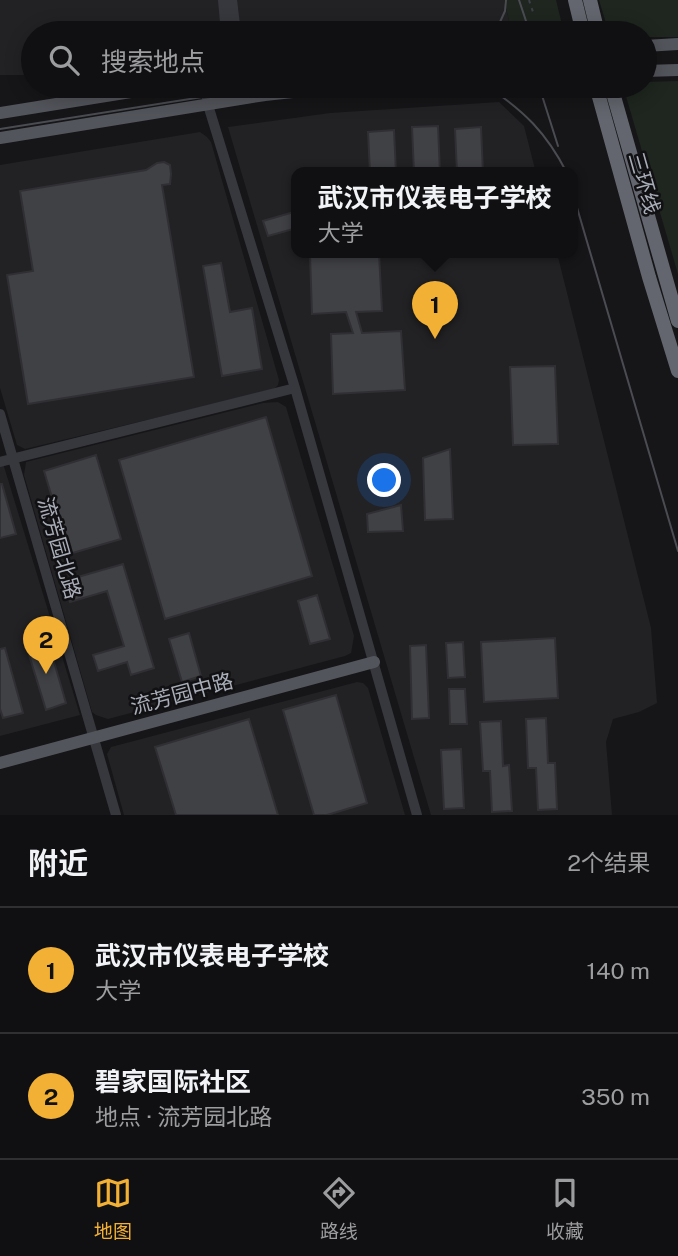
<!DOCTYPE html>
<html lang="zh">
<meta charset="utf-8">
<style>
:root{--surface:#101012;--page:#19191b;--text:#f1f3f6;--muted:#9c9d9f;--line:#303032;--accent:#f2b134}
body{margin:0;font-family:"Public Sans","Noto Sans SC",sans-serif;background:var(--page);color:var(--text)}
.you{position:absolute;left:385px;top:481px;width:24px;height:24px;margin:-18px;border:5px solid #fff;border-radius:50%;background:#1a73e8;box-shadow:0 0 0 10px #1a73e833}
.badge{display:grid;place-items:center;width:46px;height:46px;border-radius:50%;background:var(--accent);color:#111;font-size:23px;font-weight:700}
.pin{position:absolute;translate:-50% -58px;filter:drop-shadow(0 2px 4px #0008)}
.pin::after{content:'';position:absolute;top:37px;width:24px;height:21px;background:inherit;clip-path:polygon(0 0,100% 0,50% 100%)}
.popup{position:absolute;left:291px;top:167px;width:287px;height:91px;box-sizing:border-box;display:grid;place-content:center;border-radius:14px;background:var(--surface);filter:drop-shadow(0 2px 5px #0005);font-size:23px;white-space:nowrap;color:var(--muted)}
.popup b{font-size:26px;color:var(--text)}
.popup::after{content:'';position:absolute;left:50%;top:100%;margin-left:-14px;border:14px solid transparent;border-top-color:var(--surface)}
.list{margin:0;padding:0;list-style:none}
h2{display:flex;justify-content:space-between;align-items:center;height:91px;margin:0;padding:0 28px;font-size:30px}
h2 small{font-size:23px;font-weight:400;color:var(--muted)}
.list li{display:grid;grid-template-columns:46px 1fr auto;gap:21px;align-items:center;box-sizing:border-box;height:126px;padding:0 28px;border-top:2px solid var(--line)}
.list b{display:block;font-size:26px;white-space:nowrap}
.list p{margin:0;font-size:23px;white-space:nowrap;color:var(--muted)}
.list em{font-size:23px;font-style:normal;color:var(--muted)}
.icon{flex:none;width:38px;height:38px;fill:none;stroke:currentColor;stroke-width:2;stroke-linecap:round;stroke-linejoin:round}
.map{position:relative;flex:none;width:678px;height:815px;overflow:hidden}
.search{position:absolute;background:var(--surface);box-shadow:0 4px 18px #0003;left:21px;right:21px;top:21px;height:77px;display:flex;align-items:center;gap:18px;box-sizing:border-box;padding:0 24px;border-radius:38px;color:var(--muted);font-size:26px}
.sheet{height:343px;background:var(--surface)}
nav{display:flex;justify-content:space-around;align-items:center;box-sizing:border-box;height:98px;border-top:2px solid var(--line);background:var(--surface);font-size:19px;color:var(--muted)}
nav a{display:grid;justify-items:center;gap:4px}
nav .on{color:var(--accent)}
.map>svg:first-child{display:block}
</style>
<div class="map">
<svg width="678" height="815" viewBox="0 0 678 815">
<rect width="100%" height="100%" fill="#161618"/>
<path fill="#222225" d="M0,0H504L512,33H33V75H0Z
M499,102L524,126L536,173H297V253H557L651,628L657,703L639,712L613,719L606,742L612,815H431L228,127L330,113Z
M200,132L207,137L211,142L279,380L278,385L273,390L25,449L17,445L0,388V165Z
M278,402L286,407L354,636L351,653L345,656L108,719L96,715L92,712L24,475L26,462L263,403Z
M0,460H2L80,715L0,736Z
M357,682L363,683L368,688L405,815H124L107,754L111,747Z"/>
<path fill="#1e261f" d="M504,0H556L564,33H512Z
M599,0H678V37H645V33H609Z
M678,81V274L623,86H645V82Z"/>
<path fill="#404145" stroke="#303034" stroke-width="2" d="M438,126L440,173H414L412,127Z
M481,127L483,173H457L455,129Z
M394,130L396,173H370L368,132Z
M164,162L170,165L171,174L170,184L162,185L194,377L28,404L7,275L33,271L20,191L146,170L157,163Z
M297,211V228L268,236L263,221Z
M379,253L382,311L356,312L362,333L401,331L405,390L333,394L331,334L353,333L346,312L312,314L310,255Z
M221,263L230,312L252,308L262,369L222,376L203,266Z
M555,366L558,444L513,445L510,367Z
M266,417L312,576L165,619L119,460Z
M450,449L453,519L425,520L423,458Z
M96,455L121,539L69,554L44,471Z
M0,484H2L16,534L0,538Z
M401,505L403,531L368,532L367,514Z
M123,564L154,668L131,675L127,662L98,671L93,655L124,646L107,591L70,602L64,581Z
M317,595L330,639L310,644L298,601Z
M189,633L201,676L182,682L169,639Z
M47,638L66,703L46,710L26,645Z
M555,638L558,698L484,702L481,642Z
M463,642L465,677L448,678L446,643Z
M426,645L429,718L412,719L410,646Z
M5,648L23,713L3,718L0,709V649Z
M449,689H465L467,724H450Z
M336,695L367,803L327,815H314L283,710Z
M546,718L548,763H555L557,809L538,810L536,768H528L526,719Z
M249,719L278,815H176L155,747Z
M501,721L503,766L509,765L512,811L492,812L490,771H483L480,722Z
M461,749L464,808L444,809L441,750Z"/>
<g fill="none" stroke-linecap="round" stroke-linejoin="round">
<path stroke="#3d3f44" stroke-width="2" stroke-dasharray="3.5 5" stroke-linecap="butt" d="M529,0L534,15"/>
<path stroke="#37383d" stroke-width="10" d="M223,0L226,33
M232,0L236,33
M205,86L208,105L295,388L417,815
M231,86L233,100
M241,86V99
M0,414L116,815
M0,462L295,388"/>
<path stroke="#53555c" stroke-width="12" d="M645,46L678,44
M645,71L678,70
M0,113L168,86
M0,138L265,95L348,86
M0,763L374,662"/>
<path stroke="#63666e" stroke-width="14" d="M575,0L583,33
M590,0L598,33
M596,86L649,277L678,371
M611,86L678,321"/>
<path stroke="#4a4c52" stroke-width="2" d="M519,0L530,33
M495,33L505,11L506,0
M487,86C524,111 546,132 567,173
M539,86L558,146
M0,129L272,86
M573,194L678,551"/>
</g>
<g text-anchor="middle" stroke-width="5" stroke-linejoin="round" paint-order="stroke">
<g font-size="21" fill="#a8adb8" stroke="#111113">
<text transform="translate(644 183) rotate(74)" y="7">三环线</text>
<text transform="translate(59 548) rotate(74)" y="7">流芳园北路</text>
<text transform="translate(182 694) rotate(-15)" y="7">流芳园中路</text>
</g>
</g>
</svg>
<div class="you"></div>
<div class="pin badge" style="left:435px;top:339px">1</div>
<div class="popup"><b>武汉市仪表电子学校</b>大学</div>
<div class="pin badge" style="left:46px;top:674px">2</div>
<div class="search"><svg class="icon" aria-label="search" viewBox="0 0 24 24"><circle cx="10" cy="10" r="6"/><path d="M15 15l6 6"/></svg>搜索地点</div>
</div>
<section class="sheet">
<h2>附近<small>2个结果</small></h2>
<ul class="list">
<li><span class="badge">1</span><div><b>武汉市仪表电子学校</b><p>大学</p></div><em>140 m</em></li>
<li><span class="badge">2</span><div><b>碧家国际社区</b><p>地点 · 流芳园北路</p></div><em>350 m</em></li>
</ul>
</section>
<nav>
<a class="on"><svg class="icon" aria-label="map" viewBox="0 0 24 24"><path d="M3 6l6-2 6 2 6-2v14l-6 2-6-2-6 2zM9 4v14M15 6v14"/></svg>地图</a>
<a><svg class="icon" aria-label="directions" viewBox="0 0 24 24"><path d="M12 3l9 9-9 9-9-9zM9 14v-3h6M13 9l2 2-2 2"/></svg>路线</a>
<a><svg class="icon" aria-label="saved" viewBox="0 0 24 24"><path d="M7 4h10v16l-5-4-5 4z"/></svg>收藏</a>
</nav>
